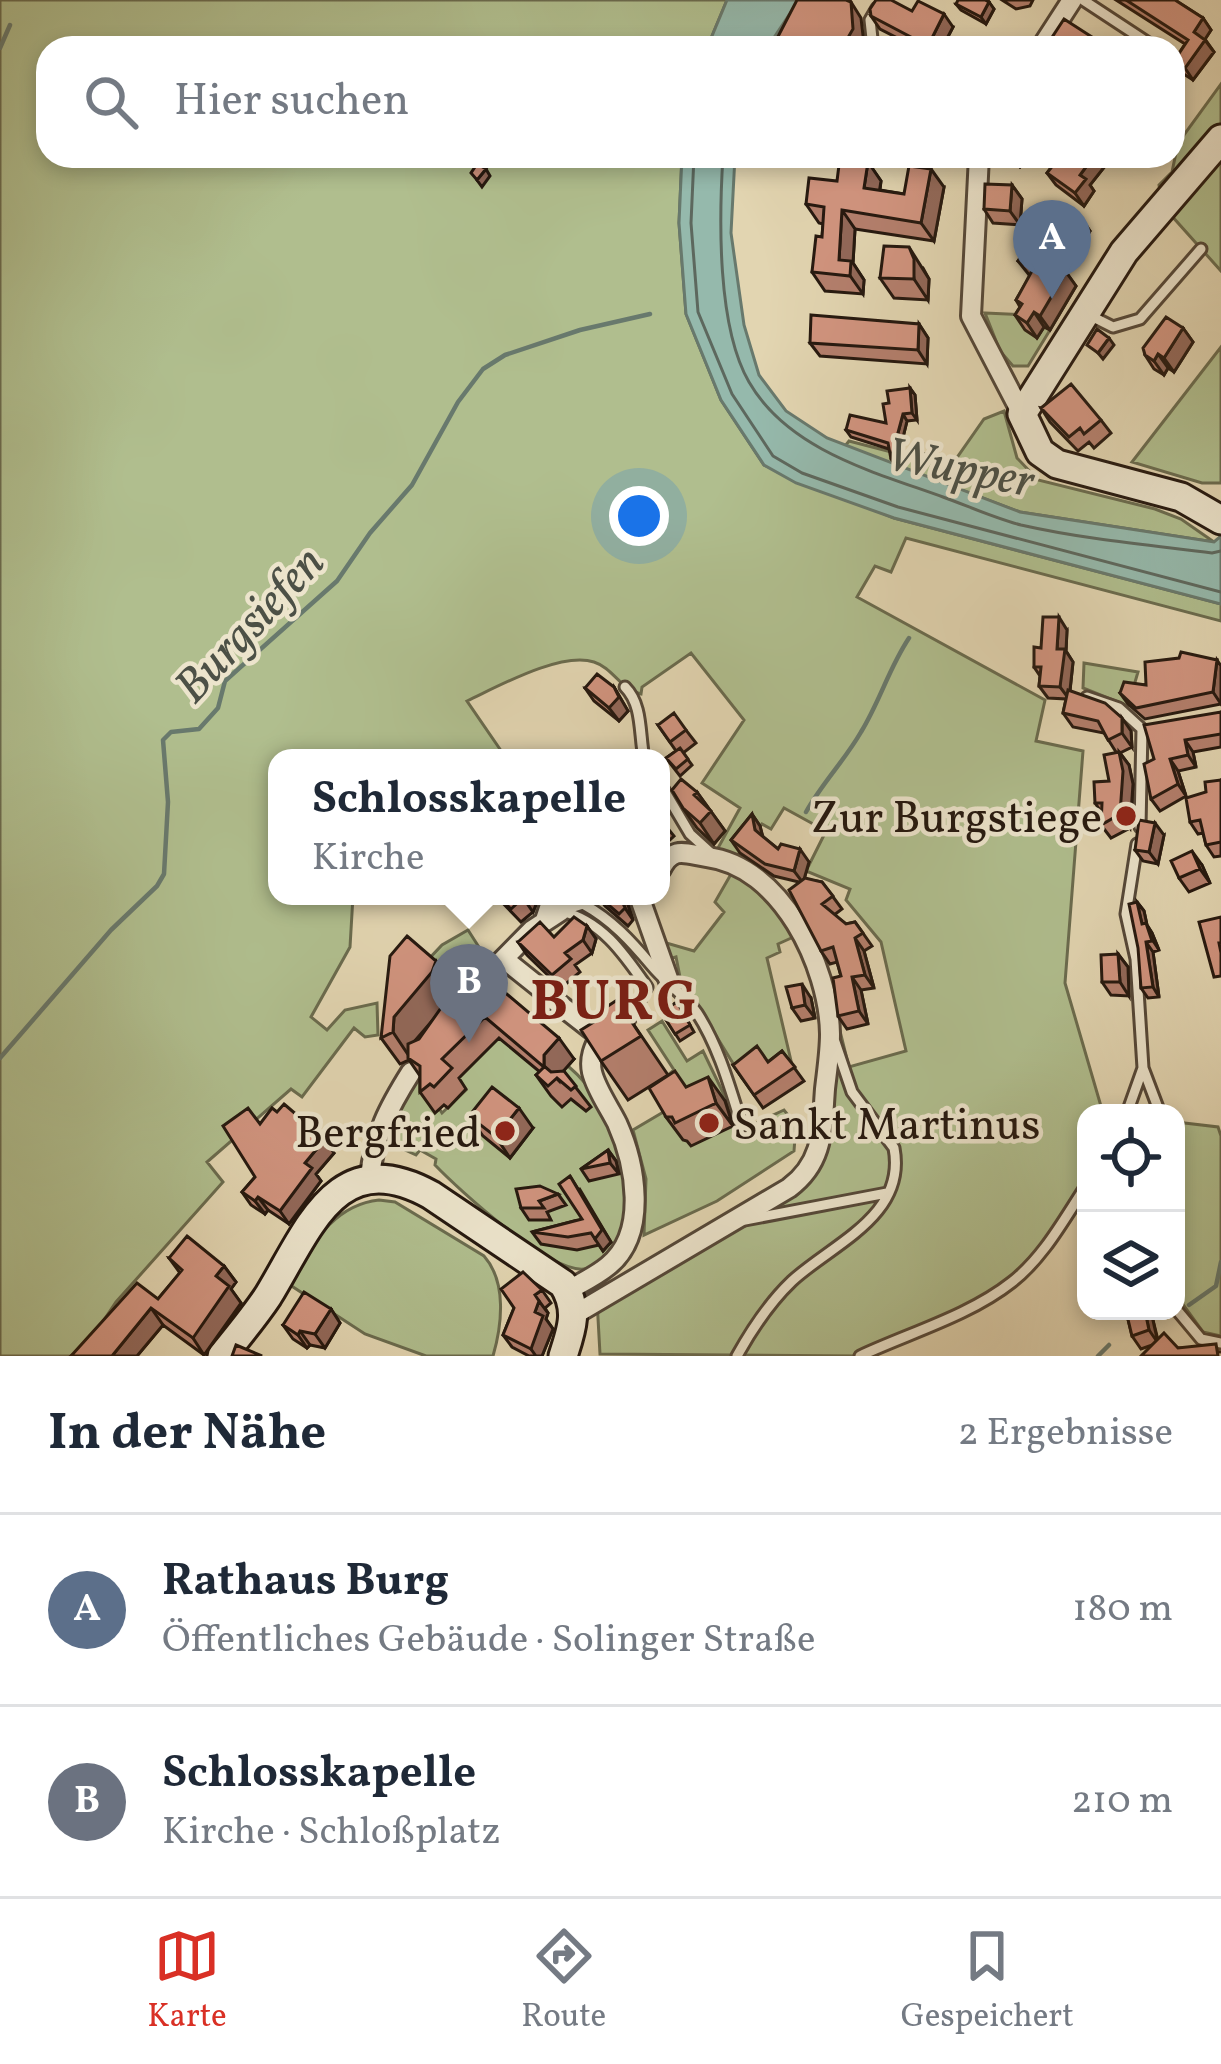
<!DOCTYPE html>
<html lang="de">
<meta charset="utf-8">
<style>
:root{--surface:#fff;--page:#f2f2f3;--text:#1f2937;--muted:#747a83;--line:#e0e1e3;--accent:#d93025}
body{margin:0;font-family:Vollkorn,serif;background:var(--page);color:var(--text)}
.controls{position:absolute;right:36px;bottom:36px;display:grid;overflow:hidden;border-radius:24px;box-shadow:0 6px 18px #0003}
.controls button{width:108px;height:108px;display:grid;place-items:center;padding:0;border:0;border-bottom:3px solid var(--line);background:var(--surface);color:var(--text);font:60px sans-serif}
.you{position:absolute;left:639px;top:516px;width:42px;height:42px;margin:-30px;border:9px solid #fff;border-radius:50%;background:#1a73e8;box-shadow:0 0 0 18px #1a73e833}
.badge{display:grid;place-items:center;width:78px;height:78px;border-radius:50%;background:var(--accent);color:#fff;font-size:39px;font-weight:700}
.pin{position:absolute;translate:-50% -99px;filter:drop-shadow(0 3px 6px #0008)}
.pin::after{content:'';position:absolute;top:63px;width:42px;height:36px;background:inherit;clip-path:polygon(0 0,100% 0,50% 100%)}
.popup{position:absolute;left:268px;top:749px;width:402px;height:156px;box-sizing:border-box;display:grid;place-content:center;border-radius:24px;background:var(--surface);filter:drop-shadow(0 3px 9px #0005);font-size:39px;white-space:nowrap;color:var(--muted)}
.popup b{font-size:45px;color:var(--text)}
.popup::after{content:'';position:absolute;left:50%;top:100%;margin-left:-24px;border:24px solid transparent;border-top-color:var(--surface)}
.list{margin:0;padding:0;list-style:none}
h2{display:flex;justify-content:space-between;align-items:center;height:156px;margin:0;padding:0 48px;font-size:51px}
h2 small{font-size:39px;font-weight:400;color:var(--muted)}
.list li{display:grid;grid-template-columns:78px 1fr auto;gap:36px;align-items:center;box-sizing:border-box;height:192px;padding:0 48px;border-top:3px solid var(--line)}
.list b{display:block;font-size:45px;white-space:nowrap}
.list p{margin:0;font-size:39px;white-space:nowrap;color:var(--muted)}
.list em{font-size:39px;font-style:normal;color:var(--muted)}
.icon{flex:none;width:66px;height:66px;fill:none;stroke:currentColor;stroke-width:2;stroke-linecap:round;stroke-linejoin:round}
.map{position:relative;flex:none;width:1221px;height:1356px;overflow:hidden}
.search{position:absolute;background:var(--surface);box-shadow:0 6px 18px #0003;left:36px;right:36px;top:36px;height:132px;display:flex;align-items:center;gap:30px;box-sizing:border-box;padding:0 42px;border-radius:36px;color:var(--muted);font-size:45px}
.sheet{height:540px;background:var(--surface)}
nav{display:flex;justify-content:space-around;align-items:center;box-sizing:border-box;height:168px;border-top:3px solid var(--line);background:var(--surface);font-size:33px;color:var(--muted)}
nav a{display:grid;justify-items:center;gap:6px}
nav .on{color:var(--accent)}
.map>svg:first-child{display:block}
</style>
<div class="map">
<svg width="1221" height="1356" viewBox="0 0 1221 1356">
<rect width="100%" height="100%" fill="#e2d5b1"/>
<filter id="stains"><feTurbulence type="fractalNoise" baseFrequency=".00167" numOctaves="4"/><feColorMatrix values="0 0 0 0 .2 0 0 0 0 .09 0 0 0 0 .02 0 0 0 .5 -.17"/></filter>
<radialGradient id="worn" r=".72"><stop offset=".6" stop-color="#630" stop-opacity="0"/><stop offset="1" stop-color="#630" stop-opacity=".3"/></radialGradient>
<path fill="#b0be8e" stroke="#6a6b4e" stroke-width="3" d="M0,0H727L707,48H48V156H682L679,223L686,314L721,400L764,465L894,518L1221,604V621L906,538L891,572L875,566L857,597L1045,700L1036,741L1083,751L1065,983L1103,1113H1086V1186L1048,1245L988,1298L860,1356L600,1354L597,1300L812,1168L830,1032L840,1031L849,1067L906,1051L881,942L846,900L850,889L806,871L826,831L784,808L771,829L762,824L737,856L718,848L740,808L702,783L744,720L691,653L642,687L641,694C621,690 613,668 594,662C561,651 497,687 467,701L506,758H277V896H353L350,947L311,1017L327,1030L345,1010L377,1003L378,1035L365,1037L354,1028L302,1097L291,1089L207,1162L223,1182L116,1302L80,1356H0Z
M1221,84V271L1162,205L1159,185L1172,172L1178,143Z
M985,313L1026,315L1050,330L1028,366H1013L1000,351Z
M1221,347V483H1202L1132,462Z
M1004,411L1017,458L1038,480L1155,509L1181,519L1214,542L1020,512L845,446L849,441L922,460L925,454L951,466L984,419Z
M1084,663L1138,672L1128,706L1083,688Z
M734,869L760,887L800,934L778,944L780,952L767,958L792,1065L778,1075L766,1060L742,1078L680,977L676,957L669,959L663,942L694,951L724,912L715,902Z
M468,930L484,955L454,988L425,963L442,945Z
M517,1010L574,1059L568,1066C592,1086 619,1127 626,1159C633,1193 630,1265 584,1269C550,1273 459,1190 435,1165L436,1159L420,1150L416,1155L394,1145L388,1129L417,1076L435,1087V1102L442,1113L466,1090L451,1075Z
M662,1021L687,1061L703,1051L741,1130L784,1110L796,1125L794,1151L717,1201L644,1235L646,1179L633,1130L682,1101L668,1075L674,1070L648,1030Z
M1176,1122L1218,1127L1221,1136V1336L1203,1332L1176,1295Z
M379,1200L395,1202L484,1256C507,1282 502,1325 493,1356H426L365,1334L287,1283C311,1247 332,1205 379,1200Z"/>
<path fill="#95b9ac" stroke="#68796d" stroke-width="3" d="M727,0H799L767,48H707Z
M682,156H735L731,233L744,325L759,375L786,411L827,438L1020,512L1214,542L1221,536V604L894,518L796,483L764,465L721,400L686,314L679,223Z"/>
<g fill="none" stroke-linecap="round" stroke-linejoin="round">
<path stroke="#5d685e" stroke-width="3" d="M694,156L691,223L698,312L732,394L773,456L802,473L898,507L1221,592
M723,156C719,219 717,327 749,382C788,450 874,472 943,497C968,506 994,518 1021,525C1083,539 1148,545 1212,553L1221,551"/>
<path stroke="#68796d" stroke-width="4.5" d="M0,48L10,25
M806,812C822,783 845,760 861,732C880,701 889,668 909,638
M0,1058L111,930L157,886L164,874L168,802L163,740L171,732L199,729L218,708L225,681L337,581L370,533L412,485L458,402L483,369L505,355L580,330L650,314
M1189,1305L1216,1286L1221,1262
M1098,1356L1109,1345"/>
<defs>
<path id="service" d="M1083,0L1156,48
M873,48L870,20L877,8
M1087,314L1113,327L1140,319L1201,249
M625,687C643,705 639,734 644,758
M1087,697L1119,708L1142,729L1140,827
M661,785L690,834L712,854
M561,911L583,904C612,920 631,941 652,966C666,983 685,995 697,1013C719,1047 730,1088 742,1126
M561,911C602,921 624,954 647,987L626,1027
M1143,1068L1160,1113
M1127,1113L1143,1068L1136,959L1126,914L1137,844
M745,1220L887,1193
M1176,1309L1201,1339L1221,1343
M737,1356C752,1329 770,1302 792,1281C832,1244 907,1216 894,1148L852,1092L835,1042
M860,1356C909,1333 969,1316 1012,1282C1044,1257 1064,1219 1086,1186"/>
<path id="minor" d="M1041,48L1072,0
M979,156L971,316L1022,414
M639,896L670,984
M545,920L553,896
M504,959L544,991
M472,991L532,930L561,911
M550,997L600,1036C594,1047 589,1058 592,1072C596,1089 609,1107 617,1123C635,1163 649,1233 608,1266C596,1276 581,1283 567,1291
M370,1177C374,1135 389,1107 411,1072
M574,1315L789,1188C824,1162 822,1129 825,1089C827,1071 830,1052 830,1034C829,966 781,866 707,857C686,854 673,845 661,869"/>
<path id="secondary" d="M1221,139L1124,252L1022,414L1040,452L1057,464L1181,497L1221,520
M222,1356C238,1336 254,1317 268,1296C309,1229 337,1143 431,1195L563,1284C579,1309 572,1329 563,1356"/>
</defs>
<use href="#service" stroke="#544738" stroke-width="15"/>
<use href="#minor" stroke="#544738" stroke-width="24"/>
<use href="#secondary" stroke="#25180f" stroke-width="33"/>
<use href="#service" stroke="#ece4cc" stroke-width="9"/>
<use href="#minor" stroke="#ece4cc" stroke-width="18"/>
<use href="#secondary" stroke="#ece4cc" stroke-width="27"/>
</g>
<path fill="#b47f6d" stroke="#25180f" stroke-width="3" d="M1002,0H1033L1030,6L1016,9Z
M1116,0H1175L1203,18L1211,30L1205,39L1214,52L1193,80L1182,73L1174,61L1185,44Z
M989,2L994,9L986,24L961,10L956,4Z
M871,16L953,27L942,48H917L880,29Z
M1003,156H1030L1020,167Z
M1060,156H1113L1090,185L1094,191L1084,206L1056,185L1047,173Z
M868,162L881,181L880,190L904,194L944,187L934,241L855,229L853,263L864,280L863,294L825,291L812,272L822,237L823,224L819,223L806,204L837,181Z
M1012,185L1022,199L1020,225L993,223L984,209Z
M1061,215L1080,216L1090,231L1066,272L1076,286L1050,330L1044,327L1037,338L1025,330L1015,315L1020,307L1016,300L1030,276L1018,261L1048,224Z
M923,268L929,279L928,300L894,298L880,278Z
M919,324L928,338L927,364L820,356L810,343Z
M1183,328L1193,342L1174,372L1168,368L1164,375L1154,369L1145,355Z
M910,388L915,395L917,420L907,421L896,466L889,449L851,437L846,430L886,423Z
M1041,408L1101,420L1111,433L1094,448L1089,442L1078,451L1050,422Z
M1067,630L1066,651L1073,662L1070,691L1131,731L1132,747L1120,753L1129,765L1133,784L1130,828L1111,838L1101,825L1102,813L1095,803L1109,781L1116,752L1104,733L1073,727L1063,713L1066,699L1048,698L1039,686L1040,676L1034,667L1041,648Z
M1217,660L1221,704L1145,719L1128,704L1120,693Z
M614,687L628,711L619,721L594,701L585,688Z
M1221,712V747L1193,752L1196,767L1178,771L1186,796L1160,811L1151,799L1154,759Z
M658,725L686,730L696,743L683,753L692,765L680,776L666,758L676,751Z
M1221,780V856L1214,857L1206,845L1203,833L1198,834L1190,822L1206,792Z
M697,792L725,831L714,844L697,828L683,808Z
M752,814L760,826L763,837L778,849L809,862L804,879L822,882L842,909L834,915L846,924L855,922L872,946L864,951L874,988L861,990L868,1024L847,1029L838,1016L841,976L837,962L830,964L821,951L799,882L774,876L740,853L731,840Z
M661,820L674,836L661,848Z
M1164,835L1158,864L1143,861L1135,850Z
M1202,865L1210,883L1189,892L1179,878Z
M496,896H533L537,902L533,912L521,922Z
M598,896L626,899L633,920L628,926L605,906Z
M1137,902L1144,911L1147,925L1152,933L1159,950L1153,952L1159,997L1148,998L1141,988Z
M587,926L596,939L592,953L575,965L580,972L561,988L527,955L518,942L554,937Z
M1118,954L1128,967L1129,996L1111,995L1102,982Z
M436,961L454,988V990L574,1059L563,1071L591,1107L586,1111L571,1099L562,1107L551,1096L536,1075L540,1072L499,1038L459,1078L466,1089L448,1108L444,1105L435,1113L420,1092V1076L409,1060L400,1064L381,1038Z
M811,998L815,1018L801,1021L792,1008Z
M617,1000L668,1075L628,1100L601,1061L605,1015Z
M677,1002L694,1032L680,1041L661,1012Z
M782,1051L804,1081L763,1108L733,1065L768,1062Z
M725,1101L733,1126L691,1146L687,1141L683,1140L666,1117Z
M469,1116L533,1128L510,1158L483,1136Z
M260,1124L325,1139L334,1153L316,1174L321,1181L289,1224L268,1210L265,1214L251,1205L242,1192L255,1177Z
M608,1150L616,1161L619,1174L589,1181L581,1169Z
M579,1188L611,1242L603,1251L599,1245L577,1250L541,1244L532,1232L582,1219Z
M558,1194L566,1205L547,1212L551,1220H529L521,1208Z
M169,1258L224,1266L236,1282L231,1289L241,1303L204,1355L163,1325L137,1356H71L158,1299L180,1273Z
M542,1290L551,1303L545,1308L548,1313L546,1319L553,1329L542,1356H529L512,1347L503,1335L514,1308Z
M331,1309L340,1323L325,1348L310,1345L307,1348L293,1339L283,1325Z
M1126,1311H1168L1152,1316L1158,1340L1178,1348L1221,1352L1152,1345L1141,1349L1132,1336Z"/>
<path fill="#926859" stroke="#25180f" stroke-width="3" d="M851,2L861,18L864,44L862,48H842Z
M989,2L994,9L986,24L981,17Z
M944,14L953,27L942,48H929L928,46Z
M1203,18L1211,30L1202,44L1194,32Z
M1205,40L1214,52L1193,80L1185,68Z
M1012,156H1030L1020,167Z
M1094,156H1113L1090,185L1094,191L1084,206L1075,193L1080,175Z
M868,162L881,181L877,206L864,188Z
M486,169L490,176L482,187L477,180Z
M931,169L944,187L934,241L921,223Z
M1012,185L1022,199L1020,225L1010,211Z
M842,210L855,229L853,263L864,280L863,294L839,260Z
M1080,216L1090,231L1066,272L1076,286L1050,330L1040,316L1052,265Z
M909,247L929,279L928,300L914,279Z
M1034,312L1044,327L1037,338L1027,323Z
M919,324L928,338L927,364L918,350Z
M1183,328L1193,342L1174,372L1164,358Z
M1109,338L1114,345L1103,359L1098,353Z
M1158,354L1168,368L1164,375L1154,361Z
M910,388L915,395L917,420L912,413Z
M903,414L907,421L896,466L891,459Z
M1059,617L1067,630L1066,651L1073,662L1069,699L1060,687L1057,649Z
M1217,660L1221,666V704L1213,692Z
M614,687L628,711L619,721L609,708Z
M1122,718L1131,731L1132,747L1122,733Z
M1185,740L1193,752L1196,767L1188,755Z
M1119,752L1129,765L1133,784L1130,828L1120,814Z
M1170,759L1178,771L1186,796L1178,784Z
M697,792L725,831L714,844L700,823L694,795Z
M752,814L760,826L764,843L755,830Z
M1155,823L1164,835L1158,864L1149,852Z
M800,849L809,862L803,883L794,871Z
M1192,851L1202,865L1210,883L1200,869Z
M525,896H533L537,902L533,912L524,899Z
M620,896H624L626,899L633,920L625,908Z
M1137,902L1144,911L1147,925L1152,933L1159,950L1142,924Z
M587,926L596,939L592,953L583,940Z
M855,938L864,951L874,988L865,975Z
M1146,942L1153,952L1159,997L1153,987Z
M1118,954L1128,967L1129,996L1120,982Z
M436,961L454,988L451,999L412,1044L411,1059L393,1032L394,1017Z
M852,977L861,990L868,1024L859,1011Z
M802,984L811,998L815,1018L805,1005Z
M559,1038L574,1059L559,1076V1081L544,1066V1055Z
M708,1077L725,1101L733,1126L716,1103Z
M519,1108L533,1128L510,1158L496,1137Z
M325,1139L334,1153L316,1174L321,1181L289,1224L280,1211L305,1163Z
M608,1150L616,1161L619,1174L610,1163Z
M570,1176L611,1242L603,1251L595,1239Z
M258,1197L268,1210L265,1214L255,1201Z
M224,1266L236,1282L231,1289L241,1303L204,1355L193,1338L216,1276Z
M539,1301L548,1313L546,1319L553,1329L542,1356H536L531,1349L535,1312Z
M151,1308L163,1325L137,1356H112Z
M331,1309L340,1323L325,1348L315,1334Z
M1145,1311H1148L1152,1316L1158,1343L1149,1330Z
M300,1331L310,1345L307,1348L298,1335Z"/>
<path fill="#d1947f" stroke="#25180f" stroke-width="3" d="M797,0H846L851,2L853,29L842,48H819L812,43L810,48H772Z
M876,0H891L912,11L918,1L944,14L928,46L871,16L870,9Z
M958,0H985L989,2L981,17L956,4Z
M1126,0H1175L1203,18L1194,32L1205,40L1185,68L1174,61L1188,40Z
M1064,19L1109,48H1051L1047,45Z
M1060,156H1094L1080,175L1086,179L1075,193L1047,173Z
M840,157L868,162L864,188L904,194L909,166L931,169L921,223L842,210L839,260L851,261L850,276L812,272L816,236L822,237L824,207L806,204L809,178L837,181Z
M477,164L486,169L477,180L471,173Z
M985,184L1012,185L1010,211L984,209Z
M1065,207L1080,216L1052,265L1066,272L1040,316L1034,312L1027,323L1015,315L1022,304L1016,300L1033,269L1018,261L1042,223L1048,224L1055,212L1061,215Z
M884,246L909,247L914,259V279L880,278Z
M811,315L919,324L918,350L810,343Z
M1166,317L1183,328L1164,358L1158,354L1154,361L1145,355L1143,348Z
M1097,329L1109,338L1098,353L1087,345Z
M1071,384L1101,420L1084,434L1080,428L1069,437L1041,408Z
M910,388L912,413L903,414L891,459L888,443L846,430L850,415L886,423L883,404L889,403L887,391Z
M1043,617H1059L1057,649H1065L1060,687L1039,686L1041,667H1034V647L1041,648Z
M1181,652L1217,660L1213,692L1136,708L1120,693L1124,682L1146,685L1145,662L1179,658Z
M597,674L614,687L619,697L609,708L585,688Z
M1068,690L1105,703L1122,718V733L1108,740L1098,721L1063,713Z
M1221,712V734L1185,740L1188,755L1170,759L1178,784L1151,799L1144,764L1154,759L1144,725Z
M674,713L686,730L670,742L658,725Z
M680,748L688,759L676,769L666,758Z
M1119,752L1123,771L1120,814L1101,825L1102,803H1095L1094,782L1109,781L1104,755Z
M681,779L697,792L694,795L711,811L700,823L683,808L672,790Z
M1221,780V842L1206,845L1200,820L1190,822L1186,798L1206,792L1205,782Z
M752,814L755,830L778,849L781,844L800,849L794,871L765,864L731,840Z
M1139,820L1155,823L1149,852L1135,850Z
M1192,851L1200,869L1179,878L1171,861Z
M805,878L822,882L833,896L822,904L846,924L855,922L863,933L855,938L865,975L852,977L859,1011L838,1016L833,978L841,976L833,947L821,951L789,890Z
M498,896H525L511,909Z
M598,896H620L625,908L619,914Z
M1137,902L1142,924L1146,923L1152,941L1146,942L1153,987L1141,988L1138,948L1129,904Z
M574,917L587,926L583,940L565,953L571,959L552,975L518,942L540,922L554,937Z
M1221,917V943H1219L1221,953V976L1214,977L1199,922Z
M407,936L436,961L432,972L394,1017L393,1032L381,1038L390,956Z
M1118,954L1120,982H1102L1101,955Z
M477,969L559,1038L544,1055V1066L551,1072L564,1071L576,1086L571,1090L557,1078L548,1086L536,1075L544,1067L485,1017L442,1059L452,1068L434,1087L430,1084L420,1092V1066L408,1058V1044L419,1039L453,991Z
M802,984L805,1005L792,1008L786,987Z
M617,1000L641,1036L601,1061L581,1030L605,1015L602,1010Z
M677,1002L690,1025L675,1034L661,1012Z
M757,1046L768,1062L782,1051L795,1067L754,1095L733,1065Z
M675,1071L686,1087L708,1077L716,1103L675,1123L672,1117H666L649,1088Z
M492,1087L519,1108L496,1137L469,1116Z
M284,1104L325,1139L305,1163L312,1168L280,1211L258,1197L255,1201L242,1192L255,1177L223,1126L248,1108L260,1124L272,1108L277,1112Z
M608,1150L610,1163L581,1169Z
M570,1176L602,1230L595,1239L591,1233L568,1237L532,1232L582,1219L559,1184Z
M540,1186L558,1194L539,1201L544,1208H521L516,1189Z
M187,1236L224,1266L216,1276L229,1286L193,1338L151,1308L112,1356H71L137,1283L158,1299L182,1270L169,1258Z
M523,1272L542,1290L535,1295L539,1301L535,1312L543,1316L531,1349L503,1335L514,1308L501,1289Z
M304,1292L331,1309L315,1334L300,1331L298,1335L283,1325Z
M1126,1311H1145L1149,1330L1132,1336Z
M1164,1333L1178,1348L1216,1344L1218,1356H1141Z
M236,1345L262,1356H232Z"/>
<g fill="#8f2418" stroke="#ece4cc" stroke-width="4.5">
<circle cx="1126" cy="816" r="12"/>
<circle cx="709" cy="1123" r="12"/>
<circle cx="505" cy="1131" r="12"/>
</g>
<g text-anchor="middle" stroke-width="9" stroke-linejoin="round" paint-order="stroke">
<g font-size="45" fill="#25180f" stroke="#ece4cc" text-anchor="end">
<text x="1102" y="832">Zur Burgstiege</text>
<text x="733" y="1139" text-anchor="start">Sankt Martinus</text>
<text x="481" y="1147">Bergfried</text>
</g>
<g font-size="48" font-style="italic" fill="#4c5046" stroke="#ece4cc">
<text transform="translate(961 466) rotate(11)" y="17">Wupper</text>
<text transform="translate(248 623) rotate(-47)" y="17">Burgsiefen</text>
</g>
<g font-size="57" font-weight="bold" letter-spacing="3" fill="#7a1f14" stroke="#ece4cc">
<text x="615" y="1019">BURG</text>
</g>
</g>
<rect width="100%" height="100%" filter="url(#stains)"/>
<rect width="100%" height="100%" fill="url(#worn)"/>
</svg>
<div class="controls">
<button><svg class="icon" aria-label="locate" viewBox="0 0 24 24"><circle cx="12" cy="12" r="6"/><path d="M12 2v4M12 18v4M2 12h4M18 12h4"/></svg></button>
<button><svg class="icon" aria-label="layers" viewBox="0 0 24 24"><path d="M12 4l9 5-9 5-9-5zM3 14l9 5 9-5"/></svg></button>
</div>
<div class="you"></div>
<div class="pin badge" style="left:1052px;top:299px;background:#5c6f8a">A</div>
<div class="pin badge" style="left:469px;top:1043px;background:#6b7280">B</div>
<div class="popup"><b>Schlosskapelle</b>Kirche</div>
<div class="search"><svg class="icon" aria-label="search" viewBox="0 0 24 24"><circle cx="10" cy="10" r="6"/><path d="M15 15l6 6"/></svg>Hier suchen</div>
</div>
<section class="sheet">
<h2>In der Nähe<small>2 Ergebnisse</small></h2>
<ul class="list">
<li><span class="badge" style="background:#5c6f8a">A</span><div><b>Rathaus Burg</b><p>Öffentliches Gebäude · Solinger Straße</p></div><em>180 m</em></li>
<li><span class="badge" style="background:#6b7280">B</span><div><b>Schlosskapelle</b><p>Kirche · Schloßplatz</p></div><em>210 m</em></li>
</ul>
</section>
<nav>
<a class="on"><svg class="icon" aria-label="map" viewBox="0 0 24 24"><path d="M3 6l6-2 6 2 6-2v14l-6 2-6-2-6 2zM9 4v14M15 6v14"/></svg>Karte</a>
<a><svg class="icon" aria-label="directions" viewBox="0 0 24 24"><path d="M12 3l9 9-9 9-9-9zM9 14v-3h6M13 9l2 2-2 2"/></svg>Route</a>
<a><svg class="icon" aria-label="saved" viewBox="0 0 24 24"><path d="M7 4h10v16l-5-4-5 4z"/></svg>Gespeichert</a>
</nav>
